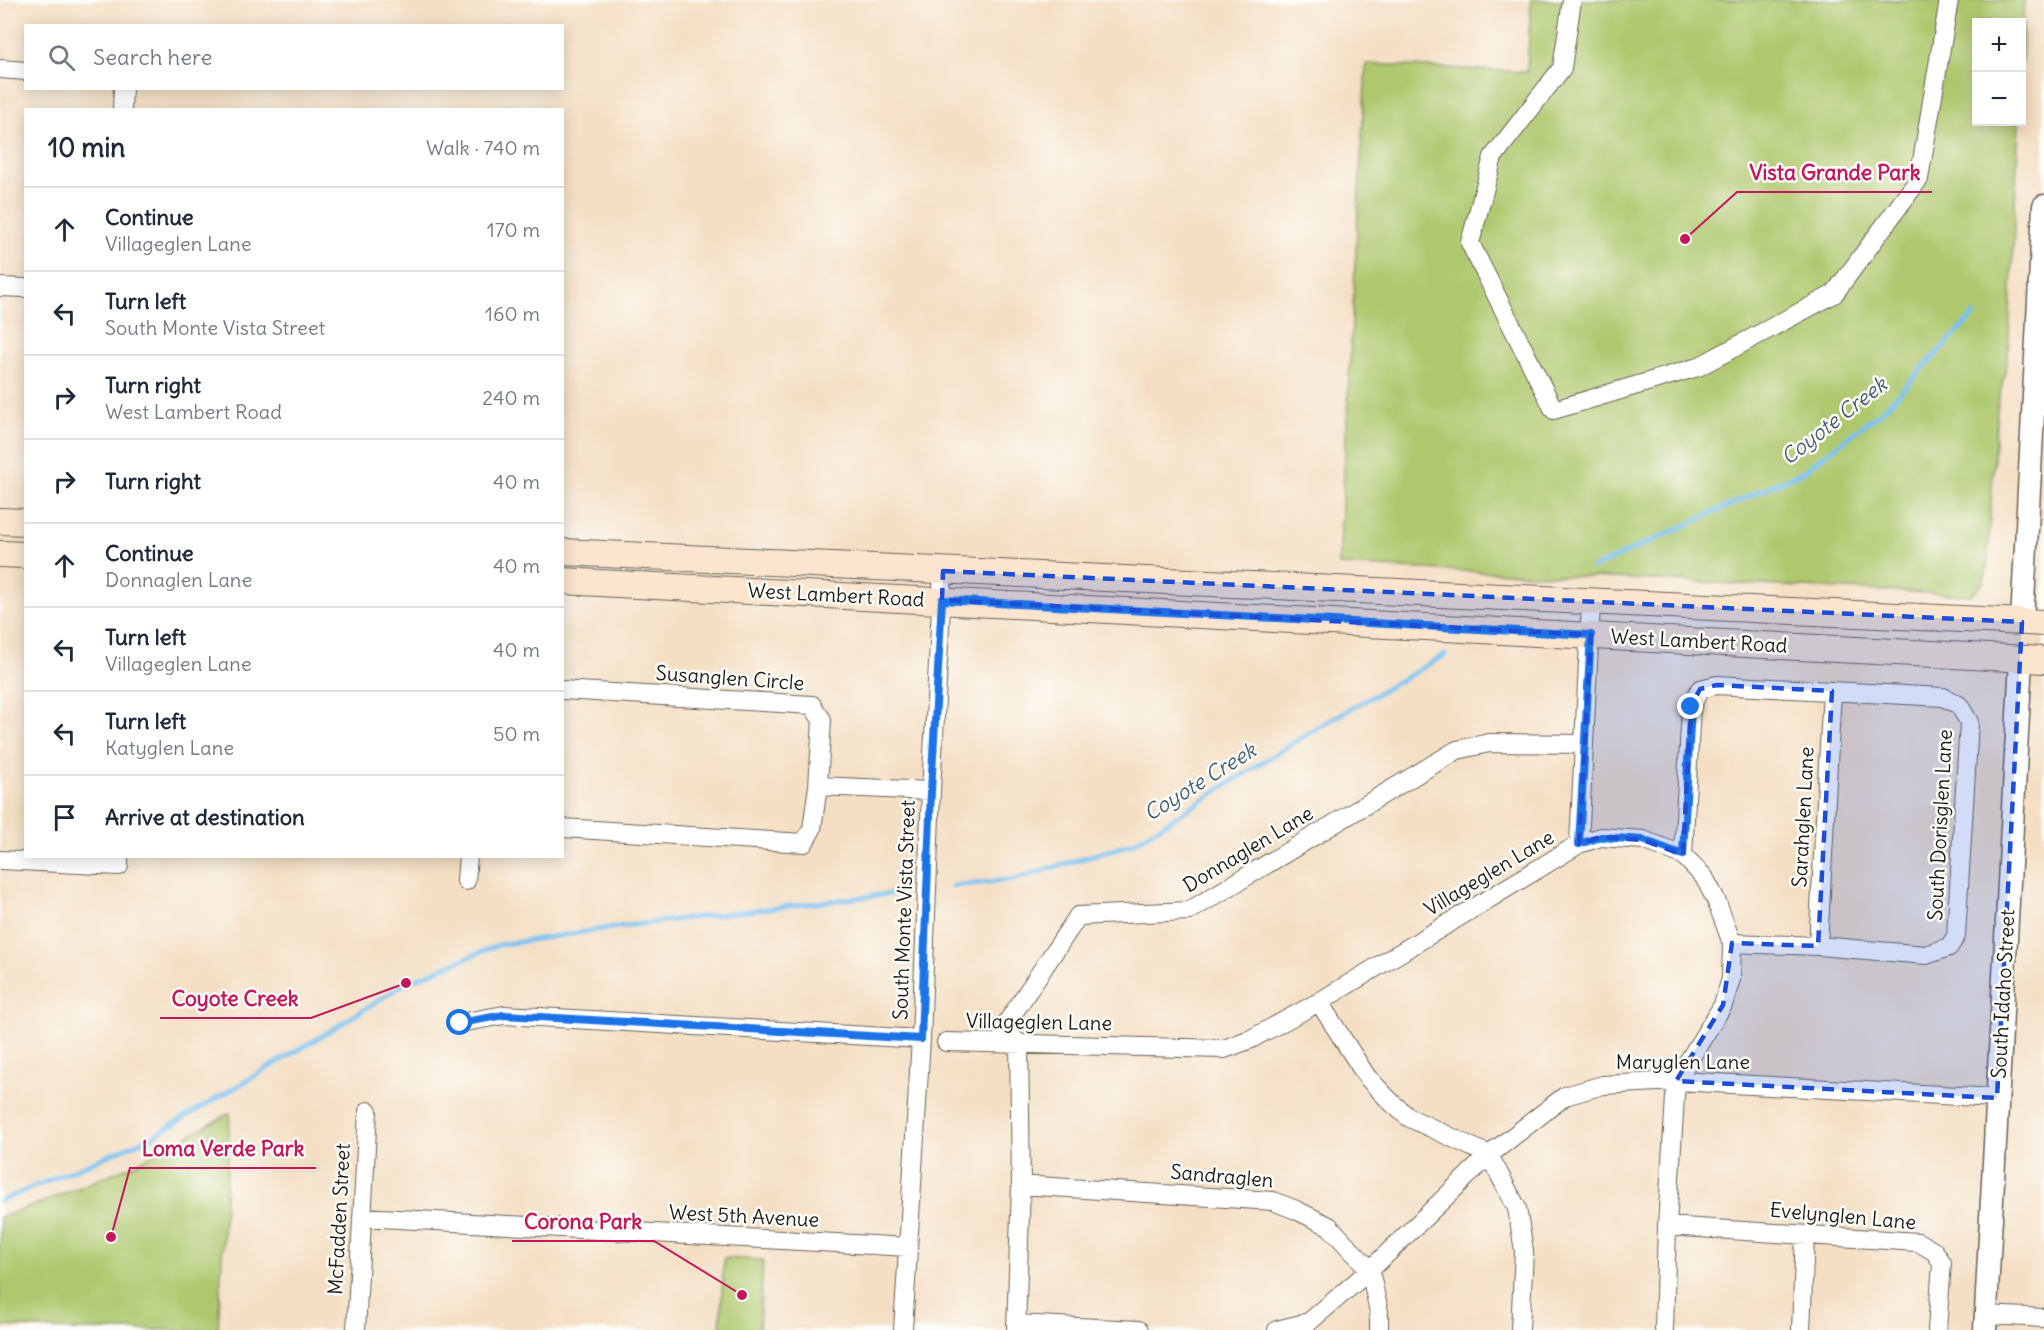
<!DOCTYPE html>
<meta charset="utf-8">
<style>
:root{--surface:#fff;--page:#f6f6f7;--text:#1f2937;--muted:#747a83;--line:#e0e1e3}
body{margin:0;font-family:Delius,sans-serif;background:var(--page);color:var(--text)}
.controls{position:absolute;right:18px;top:18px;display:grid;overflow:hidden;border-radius:0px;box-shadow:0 3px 15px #0003}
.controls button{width:54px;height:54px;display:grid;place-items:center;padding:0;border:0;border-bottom:2px solid var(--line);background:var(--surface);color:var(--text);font:30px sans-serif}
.stop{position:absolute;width:18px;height:18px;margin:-14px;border:4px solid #1a73e8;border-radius:50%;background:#fff}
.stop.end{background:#1a73e8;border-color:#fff;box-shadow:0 2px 6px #0008}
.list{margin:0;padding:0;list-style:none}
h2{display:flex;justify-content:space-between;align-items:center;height:78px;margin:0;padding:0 24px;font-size:26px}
h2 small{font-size:20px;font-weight:400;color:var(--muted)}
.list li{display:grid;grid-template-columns:39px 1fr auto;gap:18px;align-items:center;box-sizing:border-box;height:84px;padding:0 24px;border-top:2px solid var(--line)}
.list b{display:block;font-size:22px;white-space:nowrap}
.list p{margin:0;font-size:20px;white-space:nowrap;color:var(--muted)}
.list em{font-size:20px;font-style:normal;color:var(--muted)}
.icon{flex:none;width:33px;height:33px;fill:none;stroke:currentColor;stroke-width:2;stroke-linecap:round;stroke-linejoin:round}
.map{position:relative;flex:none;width:2044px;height:1330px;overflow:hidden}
.search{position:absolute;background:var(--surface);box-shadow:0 3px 15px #0003;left:24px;top:24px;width:540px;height:66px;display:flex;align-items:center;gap:15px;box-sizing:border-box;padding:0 21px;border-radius:0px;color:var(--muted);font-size:22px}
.panel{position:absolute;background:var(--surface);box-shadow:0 3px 15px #0003;left:24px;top:108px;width:540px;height:750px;border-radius:0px}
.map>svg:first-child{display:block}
</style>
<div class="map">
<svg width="2044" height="1330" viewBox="0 0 2044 1330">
<rect width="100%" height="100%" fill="#fdfcf7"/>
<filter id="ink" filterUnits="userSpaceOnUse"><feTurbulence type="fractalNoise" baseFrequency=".0167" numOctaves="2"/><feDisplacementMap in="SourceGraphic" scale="12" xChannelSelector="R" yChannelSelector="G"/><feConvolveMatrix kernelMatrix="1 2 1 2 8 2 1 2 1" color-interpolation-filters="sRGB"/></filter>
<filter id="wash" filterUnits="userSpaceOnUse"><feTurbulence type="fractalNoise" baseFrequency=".008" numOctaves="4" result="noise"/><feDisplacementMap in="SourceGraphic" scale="24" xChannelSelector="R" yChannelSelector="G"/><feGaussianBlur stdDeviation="1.35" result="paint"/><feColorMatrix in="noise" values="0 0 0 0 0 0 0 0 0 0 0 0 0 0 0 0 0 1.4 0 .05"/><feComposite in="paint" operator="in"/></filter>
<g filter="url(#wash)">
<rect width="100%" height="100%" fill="#f4dfc4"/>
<path fill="#afc86e" stroke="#667245" stroke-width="1.5" d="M1531,0H2024L2022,62V22H1976V122H2019L2008,357L1997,409L1987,568C1985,581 1982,588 1970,595L1339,565L1366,64L1527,72Z
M230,1113L218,1330H75L0,1326V1217L46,1201L133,1165Z
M724,1258L763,1260L759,1330H720Z"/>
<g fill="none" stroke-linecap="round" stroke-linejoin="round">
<path stroke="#78c0f0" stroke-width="5" d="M1593,568L1804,471L1882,411L1974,315
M953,886L1015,879L1134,843L1322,725L1445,655
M0,1201L152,1137L325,1034L406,983L498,945L617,927L897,893"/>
</g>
</g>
<g filter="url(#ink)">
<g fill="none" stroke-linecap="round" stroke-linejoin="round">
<defs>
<path id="minor" d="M1572,0L1562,68L1493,157L1470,243L1554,410L1698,367L1834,294L1919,179L1949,0
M0,69L26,71
M122,110L123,88
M0,287L26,288
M562,690L812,705L822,720L818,786L812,829L804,843L562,828
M1584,744L1591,603
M818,786L931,791
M1683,855L1691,707L1700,689L1717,685L1943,697L1959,705L1969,722L1956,936L1949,947L1926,955L1818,946L1732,943
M0,860L119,866V856
M466,881L468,856
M1818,946L1832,691
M1319,1002L1367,1077L1391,1102L1408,1117L1489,1155L1517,1208L1524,1251L1520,1330
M460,1023L504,1015L921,1039
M946,1042L1224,1049L1251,1039L1319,1002L1579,844L1601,837L1643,840L1683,855L1704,877L1716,900L1732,943L1731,979L1723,1005L1676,1081L1667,1226L1664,1330
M1021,1185L1273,1201L1296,1210L1329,1226L1370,1270L1379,1312V1330
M362,1217L908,1247
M1667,1226L1918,1242L1935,1252L1942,1263L1937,1330
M1986,1315L2044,1318
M1016,1324L1139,1330
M356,1330L368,1111
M903,1330L921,1039L931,791L943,571
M1016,1330L1021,1185L1019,1043L1002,1030L1078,916L1189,911L1457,750L1489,743L1584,744L1579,844
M1277,1330L1309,1322L1370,1270L1489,1155L1565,1096L1603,1085L1676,1081L1997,1098
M1801,1330L1805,1235"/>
<path id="tertiary" d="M2022,622L2044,206
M1985,1330L2021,659"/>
<path id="secondary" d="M0,521L26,522
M562,552L2044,623
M0,554L26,555
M562,581L2044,660"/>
</defs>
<use href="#minor" stroke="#686057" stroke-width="20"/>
<use href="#tertiary" stroke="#686057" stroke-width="25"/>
<use href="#secondary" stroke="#686057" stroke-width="28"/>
<use href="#minor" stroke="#fff" stroke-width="18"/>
<use href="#tertiary" stroke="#fff" stroke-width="22"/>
<use href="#secondary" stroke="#fbe5cf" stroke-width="26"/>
</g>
</g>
<g fill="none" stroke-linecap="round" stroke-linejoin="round" filter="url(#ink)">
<path stroke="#1a73e8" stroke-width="8" d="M460,1023L504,1015L921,1039L931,791L942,600L1591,635L1579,844L1601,837L1643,840L1683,855L1691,707"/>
</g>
<path fill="#1d4ed8" fill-opacity="0.2" stroke="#1d4ed8" stroke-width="4.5" stroke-dasharray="12 8" stroke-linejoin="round" d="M943,571L2022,622L1997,1098L1676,1081L1723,1005L1732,943L1818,946L1832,691L1717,685L1700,689L1691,707L1683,855L1643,840L1601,837L1579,844L1591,635L942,600Z"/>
<g text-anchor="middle" stroke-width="5" stroke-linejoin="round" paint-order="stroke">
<g font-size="20" fill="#1c1c1c" stroke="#fdfcf7">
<text transform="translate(836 595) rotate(3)" y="7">West Lambert Road</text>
<text transform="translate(1699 641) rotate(3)" y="7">West Lambert Road</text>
<text transform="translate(730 678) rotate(4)" y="7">Susanglen Circle</text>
<text transform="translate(1803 817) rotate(-87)" y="7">Sarahglen Lane</text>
<text transform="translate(1940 825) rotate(-87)" y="7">South Dorisglen Lane</text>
<text transform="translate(1248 849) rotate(-31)" y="7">Donnaglen Lane</text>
<text transform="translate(1489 873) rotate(-31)" y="7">Villageglen Lane</text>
<text transform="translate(904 910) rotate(-88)" y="7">South Monte Vista Street</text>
<text transform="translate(2003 994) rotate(-87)" y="7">South Idaho Street</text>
<text transform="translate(1039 1022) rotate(1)" y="7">Villageglen Lane</text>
<text x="1683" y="1069">Maryglen Lane</text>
<text transform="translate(1222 1176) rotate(5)" y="7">Sandraglen</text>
<text transform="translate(744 1216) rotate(3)" y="7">West 5th Avenue</text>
<text transform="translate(1843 1216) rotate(5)" y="7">Evelynglen Lane</text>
<text transform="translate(339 1219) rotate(-87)" y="7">McFadden Street</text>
</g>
<g font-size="21" font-style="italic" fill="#415e71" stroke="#fdfcf7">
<text transform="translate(1834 421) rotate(-38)" y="7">Coyote Creek</text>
<text transform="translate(1200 782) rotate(-32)" y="7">Coyote Creek</text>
</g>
</g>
<path fill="none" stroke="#c2185b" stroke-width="2" d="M1685 239L1737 192H1932M406 983L311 1018H160M111 1237L130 1168H316M742 1295L654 1241H512"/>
<g fill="#c2185b" stroke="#fdfcf7" stroke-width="2">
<circle cx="1685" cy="239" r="6"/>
<circle cx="406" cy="983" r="6"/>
<circle cx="111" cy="1237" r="6"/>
<circle cx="742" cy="1295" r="6"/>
</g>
<g font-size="21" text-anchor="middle" font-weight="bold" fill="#c2185b" stroke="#fdfcf7" stroke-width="5" stroke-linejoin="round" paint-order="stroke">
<text x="1835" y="180">Vista Grande Park</text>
<text x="235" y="1006">Coyote Creek</text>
<text x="223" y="1156">Loma Verde Park</text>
<text x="583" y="1229">Corona Park</text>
</g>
</svg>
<div class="controls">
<button>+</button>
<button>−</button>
</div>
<div class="stop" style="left:460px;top:1023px"></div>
<div class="stop end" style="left:1691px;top:707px"></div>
<div class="search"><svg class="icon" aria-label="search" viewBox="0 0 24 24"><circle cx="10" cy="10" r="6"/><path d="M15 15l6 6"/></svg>Search here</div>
<section class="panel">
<h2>10 min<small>Walk · 740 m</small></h2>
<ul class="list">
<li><svg class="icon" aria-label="ahead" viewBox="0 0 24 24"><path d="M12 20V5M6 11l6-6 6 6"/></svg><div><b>Continue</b><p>Villageglen Lane</p></div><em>170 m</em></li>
<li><svg class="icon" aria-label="left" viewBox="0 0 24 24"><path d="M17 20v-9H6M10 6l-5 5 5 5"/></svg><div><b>Turn left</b><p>South Monte Vista Street</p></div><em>160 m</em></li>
<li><svg class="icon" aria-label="right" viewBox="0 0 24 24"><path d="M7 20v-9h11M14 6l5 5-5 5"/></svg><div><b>Turn right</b><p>West Lambert Road</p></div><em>240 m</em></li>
<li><svg class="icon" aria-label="right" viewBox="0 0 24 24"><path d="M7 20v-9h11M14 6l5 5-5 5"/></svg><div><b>Turn right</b></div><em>40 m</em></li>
<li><svg class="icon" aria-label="ahead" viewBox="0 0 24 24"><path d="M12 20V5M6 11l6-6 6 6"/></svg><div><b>Continue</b><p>Donnaglen Lane</p></div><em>40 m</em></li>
<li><svg class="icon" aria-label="left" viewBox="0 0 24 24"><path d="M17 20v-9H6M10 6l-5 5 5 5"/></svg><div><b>Turn left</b><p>Villageglen Lane</p></div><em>40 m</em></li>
<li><svg class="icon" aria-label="left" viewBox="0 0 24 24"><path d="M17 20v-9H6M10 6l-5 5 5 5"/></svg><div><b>Turn left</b><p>Katyglen Lane</p></div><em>50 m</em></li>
<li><svg class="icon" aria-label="arrive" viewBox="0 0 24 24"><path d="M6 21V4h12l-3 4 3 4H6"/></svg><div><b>Arrive at destination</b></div></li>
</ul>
</section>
</div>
